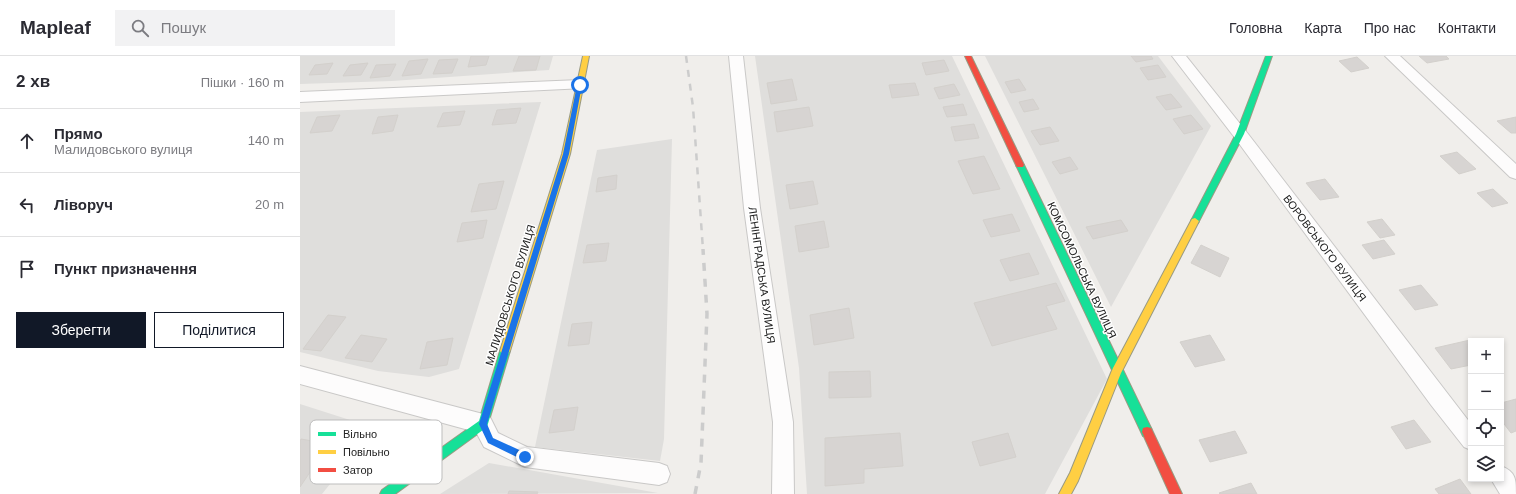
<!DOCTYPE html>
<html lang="uk">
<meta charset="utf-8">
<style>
:root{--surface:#fff;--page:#f2f2f3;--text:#2b2b33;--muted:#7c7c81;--line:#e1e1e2;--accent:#111827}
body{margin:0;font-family:Helvetica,sans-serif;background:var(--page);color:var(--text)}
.controls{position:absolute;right:12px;bottom:12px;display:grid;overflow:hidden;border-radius:0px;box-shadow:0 2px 6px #0003}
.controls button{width:36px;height:36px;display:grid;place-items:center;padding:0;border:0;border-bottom:1px solid var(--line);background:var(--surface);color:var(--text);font:20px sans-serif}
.stop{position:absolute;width:12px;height:12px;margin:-9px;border:3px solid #1a73e8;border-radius:50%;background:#fff}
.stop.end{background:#1a73e8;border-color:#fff;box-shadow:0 1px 4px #0008}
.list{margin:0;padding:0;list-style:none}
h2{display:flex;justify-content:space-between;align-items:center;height:52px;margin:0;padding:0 16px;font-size:17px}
h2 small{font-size:13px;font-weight:400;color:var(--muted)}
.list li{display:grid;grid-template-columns:26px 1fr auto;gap:12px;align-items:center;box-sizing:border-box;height:64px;padding:0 16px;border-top:1px solid var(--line)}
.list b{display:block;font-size:15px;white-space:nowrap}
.list p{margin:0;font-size:13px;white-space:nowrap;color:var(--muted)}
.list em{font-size:13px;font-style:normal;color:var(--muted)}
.actions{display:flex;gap:8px;padding:12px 16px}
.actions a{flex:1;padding:9px 0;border:1px solid var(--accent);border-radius:0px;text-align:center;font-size:14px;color:var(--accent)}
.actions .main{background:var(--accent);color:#fff}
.icon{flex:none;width:22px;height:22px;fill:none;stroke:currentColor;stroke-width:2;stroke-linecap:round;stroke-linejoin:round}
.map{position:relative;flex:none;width:1216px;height:438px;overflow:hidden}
header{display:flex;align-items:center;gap:24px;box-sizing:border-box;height:56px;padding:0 20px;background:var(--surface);border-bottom:1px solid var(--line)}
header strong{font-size:19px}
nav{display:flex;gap:22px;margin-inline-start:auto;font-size:14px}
.search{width:280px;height:36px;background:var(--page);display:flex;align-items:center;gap:10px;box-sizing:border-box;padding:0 14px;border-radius:0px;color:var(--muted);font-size:15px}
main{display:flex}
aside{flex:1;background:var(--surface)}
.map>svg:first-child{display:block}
</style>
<header>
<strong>Mapleaf</strong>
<div class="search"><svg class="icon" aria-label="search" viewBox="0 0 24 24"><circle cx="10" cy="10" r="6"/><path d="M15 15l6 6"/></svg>Пошук</div>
<nav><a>Головна</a><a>Карта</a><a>Про нас</a><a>Контакти</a></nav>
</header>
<main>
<aside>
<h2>2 хв<small>Пішки · 160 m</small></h2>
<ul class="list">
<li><svg class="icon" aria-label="ahead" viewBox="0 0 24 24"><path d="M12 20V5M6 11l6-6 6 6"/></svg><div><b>Прямо</b><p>Малидовського вулиця</p></div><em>140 m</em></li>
<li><svg class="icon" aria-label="left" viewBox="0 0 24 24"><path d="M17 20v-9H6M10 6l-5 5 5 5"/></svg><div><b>Ліворуч</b></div><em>20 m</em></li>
<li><svg class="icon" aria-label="arrive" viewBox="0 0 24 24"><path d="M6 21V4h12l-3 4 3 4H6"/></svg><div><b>Пункт призначення</b></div></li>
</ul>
<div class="actions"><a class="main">Зберегти</a><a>Поділитися</a></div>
</aside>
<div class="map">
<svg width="1216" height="438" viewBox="0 0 1216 438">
<rect width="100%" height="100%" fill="#f0eeeb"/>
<path fill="#dfdedc" d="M0,0H253L249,14L92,25L0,28Z
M455,0H652L807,323L745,438H507L499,312Z
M685,0H858L911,70L811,251Z
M241,46L159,313L129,321L78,315L0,296V56Z
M372,83L364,383L360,405L235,391L297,94Z
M0,348L75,372L22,438H0Z
M189,407L358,437L140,438Z"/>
<path fill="#d7d4d2" stroke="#d3d0cc" d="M171,0H189L186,9L168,11Z
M219,0H240L236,14L213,15Z
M831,0H851L853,3L836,6Z
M1119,0H1146L1149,3L1127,7Z
M1057,1L1069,12L1051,16L1039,5Z
M128,3L121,18L102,20L109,5Z
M158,3L152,17L133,18L139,4Z
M644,4L649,15L626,19L622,7Z
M33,7L27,18L9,19L15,9Z
M68,7L61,19L43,20L50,9Z
M96,8L90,20L70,22L76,9Z
M858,9L866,21L848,24L840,12Z
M492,23L497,44L471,48L467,27Z
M719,23L726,34L711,37L705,26Z
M615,27L619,39L592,42L589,29Z
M654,28L660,39L639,43L634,32Z
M871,38L882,51L866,54L856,41Z
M733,43L739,53L724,56L719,46Z
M663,48L667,59L647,61L643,51Z
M509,51L513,70L477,76L474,56Z
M221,52L216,67L192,69L197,54Z
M165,55L160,69L137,71L143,57Z
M40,59L32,75L10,77L17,61Z
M98,59L93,75L72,78L78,61Z
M891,59L903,73L884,78L873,63Z
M1216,61V77H1211L1197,65Z
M674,68L679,82L655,85L651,71Z
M750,71L759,85L740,89L731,75Z
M1157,96L1176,113L1159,118L1140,100Z
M684,100L700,133L673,138L658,105Z
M770,101L778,113L760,118L752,106Z
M317,119L316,133L296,136L298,122Z
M1025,123L1039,141L1020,144L1006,127Z
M204,125L196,153L171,156L179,128Z
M513,125L518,148L490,153L486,129Z
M1193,133L1208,147L1192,151L1177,137Z
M712,158L720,175L691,181L683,164Z
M1082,163L1095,179L1080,182L1067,166Z
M187,164L183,182L157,186L162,167Z
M821,164L828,175L793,183L786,171Z
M524,165L529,191L499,196L495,170Z
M1084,184L1095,198L1073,203L1062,189Z
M309,187L306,205L283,207L287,189Z
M901,189L929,202L920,221L891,207Z
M729,197L739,218L710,225L700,204Z
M756,227L765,245L746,250L757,273L692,290L674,247Z
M1121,229L1138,249L1115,254L1099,234Z
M549,252L554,282L514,289L510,259Z
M28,259L46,261L21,295L3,293Z
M292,266L289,288L268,290L272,268Z
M61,279L87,283L72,306L45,302Z
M910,279L925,304L895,311L880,286Z
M153,282L147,309L120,313L127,286Z
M1170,284L1171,309L1151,313L1135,292Z
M570,315L571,341L529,342V316Z
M1216,343V375L1211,377L1201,364V347Z
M278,351L274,374L249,377L254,354Z
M1114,364L1131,386L1106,393L1091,371Z
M935,375L947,397L910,406L899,384Z
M600,377L603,410L564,413V427L525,430V382Z
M708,377L716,401L680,410L672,386Z
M1,383L29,388L0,431V385Z
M1160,423L1171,438H1139L1135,433Z
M951,427L957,438H920L919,437Z
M209,435L238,436L237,438H208Z"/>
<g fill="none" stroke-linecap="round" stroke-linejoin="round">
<defs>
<path id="street" d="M429,0H443L460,152L493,366L494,438H472L473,366L444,152Z
M872,0H886L945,74L1171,368V394L1164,391L1131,349L935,82Z
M1085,0H1100L1216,108V123L1210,121Z
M280,24L285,26L287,29L285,32L0,46V36Z
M0,310L183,358L190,361L198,377L227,391L359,407L367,410L370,418L367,426L359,429L225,411L184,391L176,376L0,328Z
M1201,410C1216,416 1216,423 1216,438H1200L1191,423H1201Z"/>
<path id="fast" d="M966,0H972L944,78L898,167H892L891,165L936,78Z
M720,106L724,109L851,372L852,376L851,380L847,381L843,380L716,109Z
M205,291L208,292L210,295L187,371L95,438H80L82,434L179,365L200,295L202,292Z"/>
<path id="slow" d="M283,0H289L270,98L210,295L208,298L205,299L202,298L200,295L262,98Z
M895,162L899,165L821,317L778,425L771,438H759L770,417L813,312L892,163Z"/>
<path id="jam" d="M665,0H671L724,109L723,111H717L716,109Z
M847,371L851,372L882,438H870L842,376L843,372Z"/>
</defs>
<use href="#street" stroke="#c9c8c7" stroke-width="2"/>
<use href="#fast" stroke="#999a82" stroke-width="2"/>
<use href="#slow" stroke="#999a82" stroke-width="2"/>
<use href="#jam" stroke="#999a82" stroke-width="2"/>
<use href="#street" fill="#fdfcfc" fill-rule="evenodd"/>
<use href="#fast" fill="#16e098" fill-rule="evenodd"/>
<use href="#slow" fill="#ffcf43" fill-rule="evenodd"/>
<use href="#jam" fill="#f24e42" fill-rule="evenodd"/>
<path stroke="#ccc" stroke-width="2.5" stroke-dasharray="7 7" stroke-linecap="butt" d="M386,0L393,51L403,194"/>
<path stroke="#ccc" stroke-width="3.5" stroke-dasharray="8 8" stroke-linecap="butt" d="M395,438L401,407L407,258L403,193"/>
</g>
<path fill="#1a73e8" d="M280,27L282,29L269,98L187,368L193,382L228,398V404L225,405L188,387L179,368L263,98L277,29Z"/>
<g text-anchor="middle" stroke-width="3" stroke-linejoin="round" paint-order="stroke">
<g font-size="11" fill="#222" stroke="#fff">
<text transform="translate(1025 192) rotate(53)" y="4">ВОРОВСЬКОГО ВУЛИЦЯ</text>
<text transform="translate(782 214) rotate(65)" y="4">КОМСОМОЛЬСЬКА ВУЛИЦЯ</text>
<text transform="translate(462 219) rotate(82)" y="4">ЛЕНІНГРАДСЬКА ВУЛИЦЯ</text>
<text transform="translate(210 239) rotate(-73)" y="4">МАЛИДОВСЬКОГО ВУЛИЦЯ</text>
</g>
</g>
<rect x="10" y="364" width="132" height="64" rx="6" fill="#fff" stroke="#bdbdbd" stroke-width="1"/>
<rect x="18" y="376" width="18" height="4" fill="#16e098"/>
<rect x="18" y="394" width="18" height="4" fill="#ffcf43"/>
<rect x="18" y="412" width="18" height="4" fill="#f24e42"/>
<g font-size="11" fill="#222">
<text x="43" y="382">Вільно</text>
<text x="43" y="400">Повільно</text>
<text x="43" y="418">Затор</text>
</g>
</svg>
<div class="controls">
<button>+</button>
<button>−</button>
<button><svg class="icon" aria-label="locate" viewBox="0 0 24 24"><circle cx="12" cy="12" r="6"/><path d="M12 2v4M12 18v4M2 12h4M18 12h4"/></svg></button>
<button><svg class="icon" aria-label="layers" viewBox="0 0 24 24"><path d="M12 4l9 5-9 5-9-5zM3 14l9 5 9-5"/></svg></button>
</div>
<div class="stop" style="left:280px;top:29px"></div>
<div class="stop end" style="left:225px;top:401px"></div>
</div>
</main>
